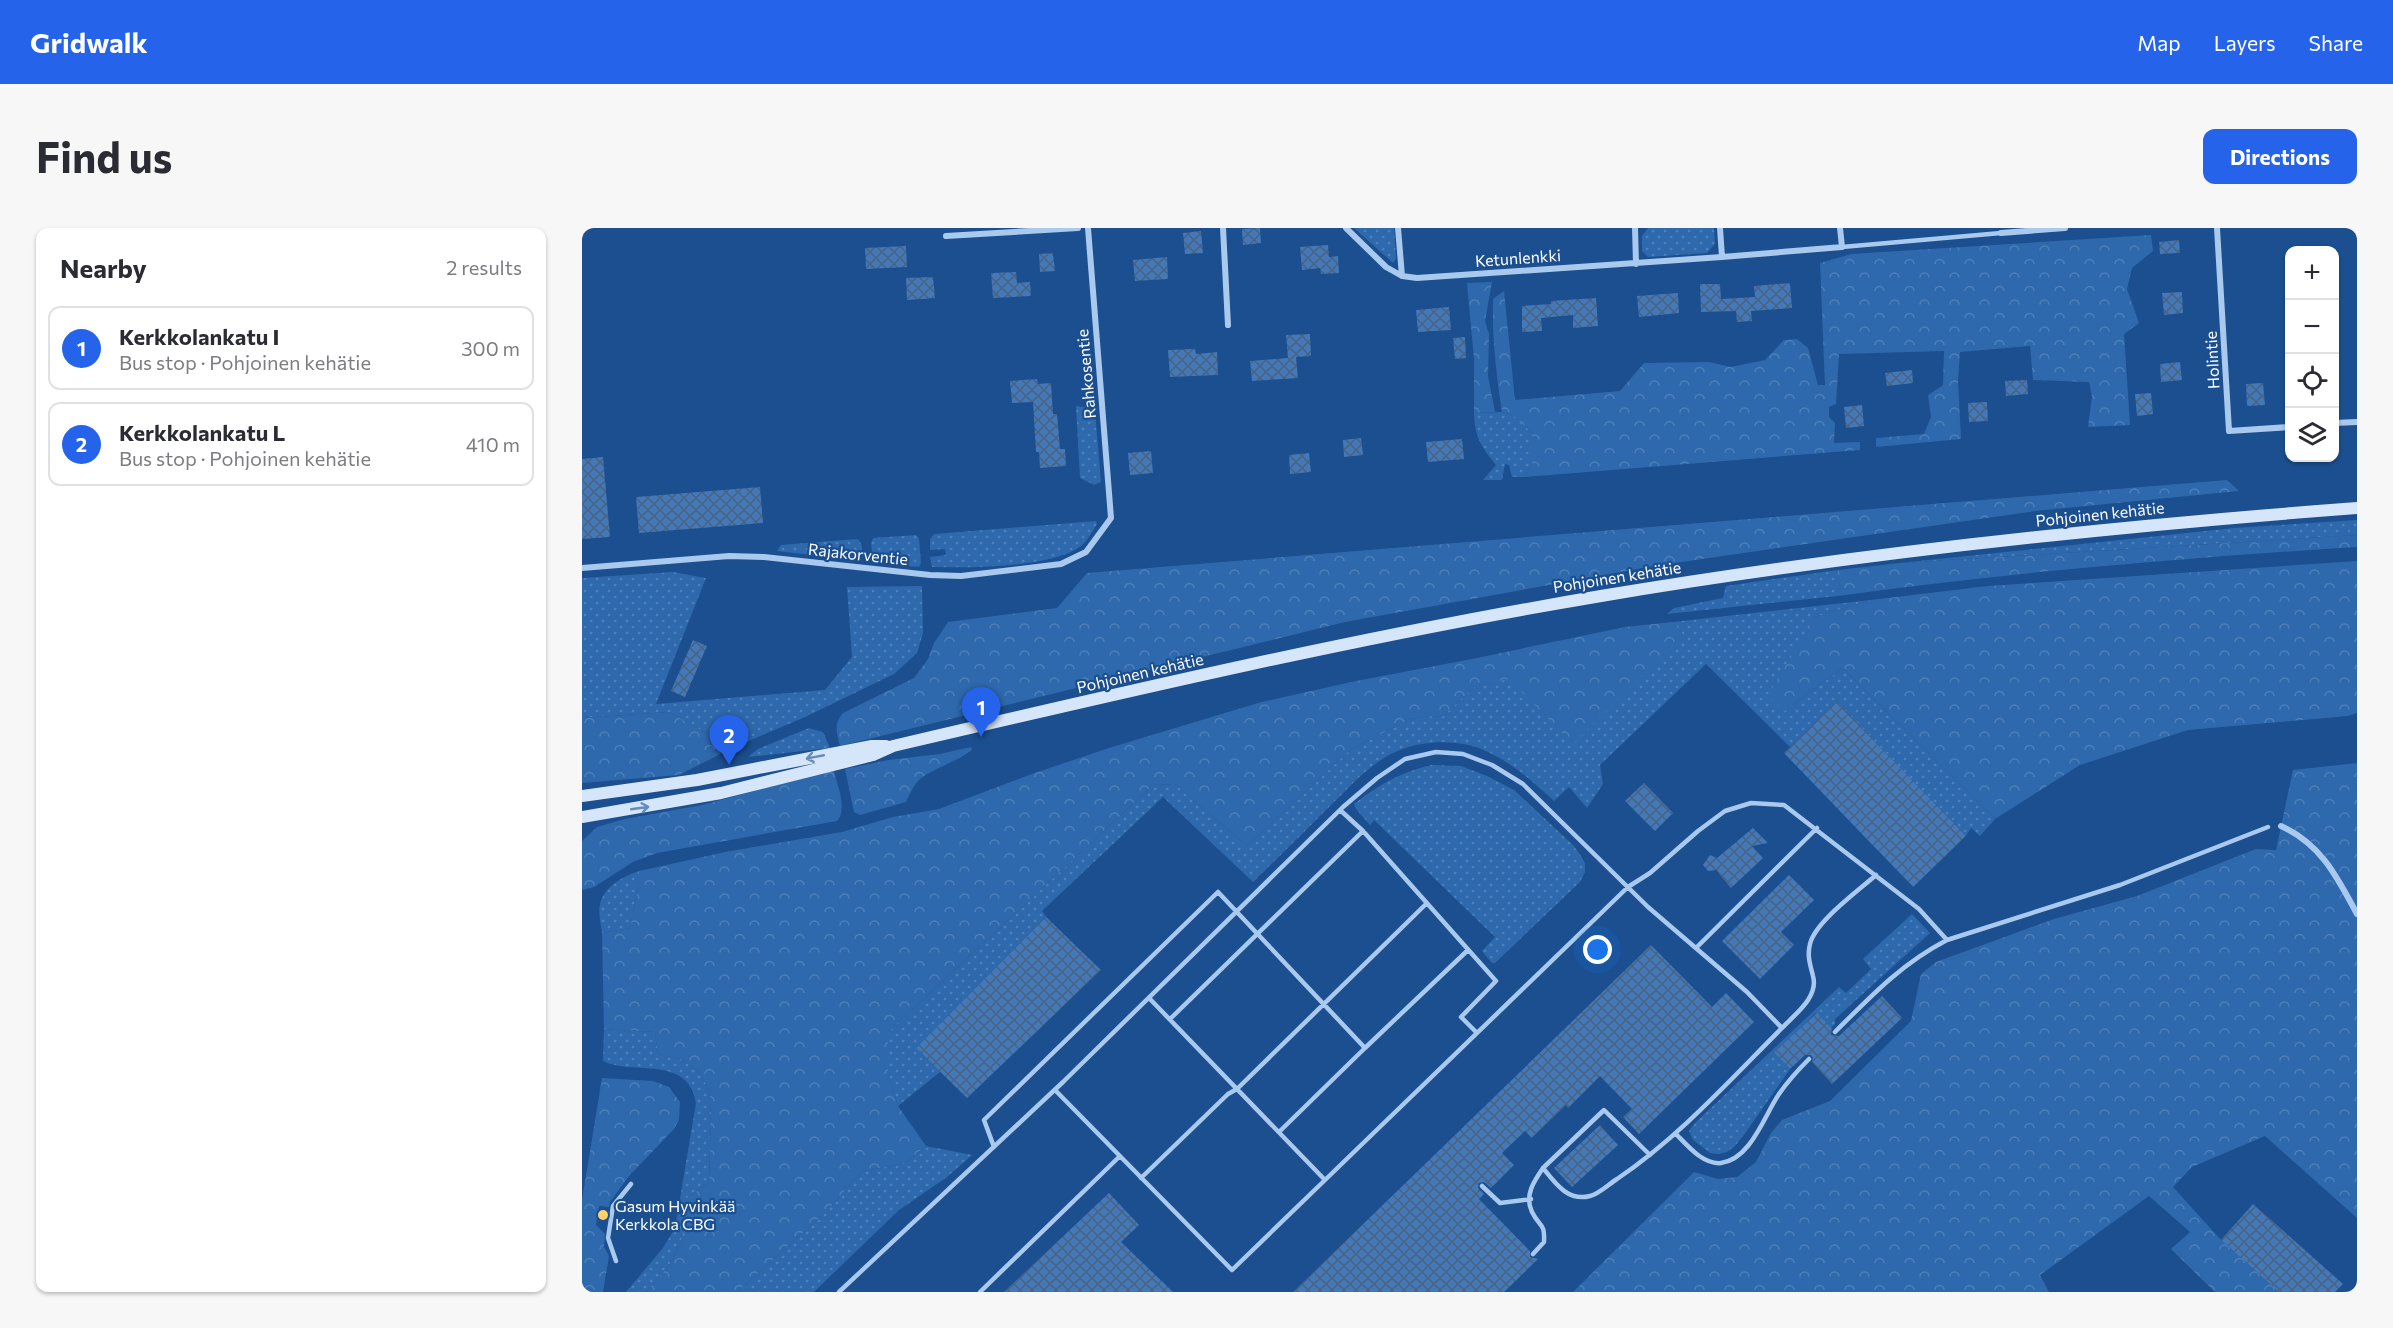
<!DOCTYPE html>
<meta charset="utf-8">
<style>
:root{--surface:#fff;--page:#f7f7f7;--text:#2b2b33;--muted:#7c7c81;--line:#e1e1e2;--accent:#2563eb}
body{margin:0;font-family:Commissioner,sans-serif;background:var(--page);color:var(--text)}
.controls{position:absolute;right:18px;top:18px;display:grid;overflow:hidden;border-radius:12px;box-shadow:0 2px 4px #0004}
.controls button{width:54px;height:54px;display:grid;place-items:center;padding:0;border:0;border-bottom:2px solid var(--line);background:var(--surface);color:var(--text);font:30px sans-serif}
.you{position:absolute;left:1016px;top:722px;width:21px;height:21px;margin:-15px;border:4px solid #fff;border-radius:50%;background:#1a73e8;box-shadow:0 0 0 9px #1a73e833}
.badge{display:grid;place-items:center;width:39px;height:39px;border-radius:50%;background:var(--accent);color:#fff;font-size:20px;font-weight:700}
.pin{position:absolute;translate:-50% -50px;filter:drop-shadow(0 2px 3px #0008)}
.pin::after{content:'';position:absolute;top:32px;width:21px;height:18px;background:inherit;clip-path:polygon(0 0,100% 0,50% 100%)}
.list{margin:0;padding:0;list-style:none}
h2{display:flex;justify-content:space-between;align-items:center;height:78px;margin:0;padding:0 24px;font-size:26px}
h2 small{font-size:20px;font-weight:400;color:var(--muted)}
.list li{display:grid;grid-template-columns:39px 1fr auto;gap:18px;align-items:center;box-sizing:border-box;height:84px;margin:0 12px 12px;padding:0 12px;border:2px solid var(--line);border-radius:12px}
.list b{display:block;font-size:22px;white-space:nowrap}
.list p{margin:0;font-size:20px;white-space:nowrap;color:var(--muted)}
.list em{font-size:20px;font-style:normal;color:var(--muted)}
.icon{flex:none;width:33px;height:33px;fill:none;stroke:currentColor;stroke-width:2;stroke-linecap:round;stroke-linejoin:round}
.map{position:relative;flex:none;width:1775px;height:1064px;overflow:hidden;border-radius:12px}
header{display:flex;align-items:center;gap:36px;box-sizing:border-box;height:84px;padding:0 30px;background:var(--accent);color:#fff}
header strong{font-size:28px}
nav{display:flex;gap:33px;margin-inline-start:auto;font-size:21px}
.intro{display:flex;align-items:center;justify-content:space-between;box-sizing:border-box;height:144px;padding:0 36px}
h1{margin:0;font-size:42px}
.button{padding:15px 27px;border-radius:12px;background:var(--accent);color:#fff;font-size:21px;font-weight:700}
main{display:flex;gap:36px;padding:0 36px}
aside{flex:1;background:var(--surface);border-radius:12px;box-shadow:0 2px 4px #0004}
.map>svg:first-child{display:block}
</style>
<header>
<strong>Gridwalk</strong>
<nav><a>Map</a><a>Layers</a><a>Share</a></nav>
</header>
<div class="intro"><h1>Find us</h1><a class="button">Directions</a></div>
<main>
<aside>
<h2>Nearby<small>2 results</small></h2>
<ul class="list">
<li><span class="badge">1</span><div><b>Kerkkolankatu I</b><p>Bus stop · Pohjoinen kehätie</p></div><em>300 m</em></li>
<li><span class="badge">2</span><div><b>Kerkkolankatu L</b><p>Bus stop · Pohjoinen kehätie</p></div><em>410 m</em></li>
</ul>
</aside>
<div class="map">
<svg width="1775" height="1064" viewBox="0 0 1775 1064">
<defs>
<pattern id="grass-dots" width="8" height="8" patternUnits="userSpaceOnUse" patternTransform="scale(1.5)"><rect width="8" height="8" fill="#2e69ad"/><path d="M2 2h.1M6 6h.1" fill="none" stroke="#4d80b9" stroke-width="1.8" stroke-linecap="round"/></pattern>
<pattern id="forest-crowns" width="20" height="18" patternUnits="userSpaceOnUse" patternTransform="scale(1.5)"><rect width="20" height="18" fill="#2e69ad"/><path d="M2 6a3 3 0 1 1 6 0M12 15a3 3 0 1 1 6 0" fill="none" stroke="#4d80b9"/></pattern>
<pattern id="building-cross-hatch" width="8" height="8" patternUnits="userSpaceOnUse" patternTransform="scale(1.5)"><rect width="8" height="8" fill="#4478b7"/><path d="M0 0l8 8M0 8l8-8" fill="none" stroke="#486282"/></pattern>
</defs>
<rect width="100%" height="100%" fill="#1b4f8f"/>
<path fill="url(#grass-dots)" d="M772,0H812L814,30L811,35Z
M1066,0H1132L1133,16L1125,25L1066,29L1060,23V8Z
M494,178L509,180L513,184L519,254L512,257L498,250Z
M920,184L931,187L950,205V236L943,249H930L927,237L923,236L920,252H901L914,237C899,218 893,210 892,185Z
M1775,292V307L1318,335L1652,300Z
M514,293L515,296C510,304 506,312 499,318C470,340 386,340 350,339L348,329L364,327L363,321L348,322V311L352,306Z
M334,307L337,310L339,335L337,339L294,335L291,332L289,315L291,310Z
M275,311C281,315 281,322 279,328L274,332L195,323L199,317Z
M1256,342V368L1085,386L1092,380L1141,370L1144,358Z
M91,344L124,350L74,476L243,462L270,429L265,359L340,358L341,405L335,425L312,446L223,489L150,520L87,484L0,490V350Z
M1289,372L1233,389L1202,483L1261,440L1413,591L1398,608L1389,600L1384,608L1255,474L1208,519L1124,436L1018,537L1021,556L1005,580L987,559L972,573C952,555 934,538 910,526C885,512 848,511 821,521C791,531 768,559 746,580C721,605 696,630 671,654L581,569L460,683L464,689L334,820L358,844L316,878L306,845V804L571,557L593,556L665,618L768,522L828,491L847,488L860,489L892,459L1101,407L1091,394Z
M227,500L241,504L248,520L166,529L176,521Z
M849,537L879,538L905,548L932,562L992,618L999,628L1003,635V644L998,654L913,735H910L900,723L913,709L792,592L788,597L774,581L772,576C796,557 819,544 849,537Z
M57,643V654L48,700L20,705C19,696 16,685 18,676C22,659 41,648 57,643Z
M1330,686L1348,705L1253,791V796L1249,800L1234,785L1193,824L1208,841L1164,904L1153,918L1145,924L1137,926L1128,925L1111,912L1107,903L1113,895L1257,759L1264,765L1289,741L1281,731Z
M22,801L73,804L76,826L99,831L116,843L127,861L129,885L127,955L105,970L99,1015L86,1039L64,1064H44L81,1020L93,1000L114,875C106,826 51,848 21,833Z
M344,918L390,927L365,949L317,982L232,1064H155L245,983L280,943L322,936Z"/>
<path fill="url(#forest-crowns)" d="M1569,7L1571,23L1550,40L1545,61L1557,95L1542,106L1548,197L1506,199L1510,168L1507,154L1451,152L1448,118L1378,124L1376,153L1379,211L1294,219V210L1342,206L1349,189L1346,167L1361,157L1362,123L1257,126L1254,176L1247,179V189L1253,195L1252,215L1278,214V222L943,249L950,236V205L931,187L920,184C914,146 910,109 911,71L922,63L933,172L1038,163L1062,135L1127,134L1149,139L1183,132L1202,112L1215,111L1226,120L1236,157H1243L1238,35L1269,26Z
M910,54L903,93L907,106L906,148L913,184L892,185V131L885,55Z
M1645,252L1657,263L1453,283L1072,338L763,394L258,518C255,505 251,496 261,485L332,450L346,431L352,415L366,394L475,380L505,345Z
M1775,307V319C1602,330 1428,344 1256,368V342L1318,335Z
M1775,333V485L1766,488L1606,502L1498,537L1413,591L1261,440L1202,483L1186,467L1233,389L1289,372L1406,358Z
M1091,394L1101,407L991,516L927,451L892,459L860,489L847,488L828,491L768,522L665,618L593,556L571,557L306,804V845L316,878L344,918L322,936L280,943L245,983L155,1064H64L86,1039L99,1015L105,970L127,955L129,885L127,861L116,843L99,831L76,826L73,804L22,801L20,705L48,700L57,654V643L143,624L260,604L311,589L357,581L447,547L527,520L676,475L774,453L890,431L1043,399Z
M87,484L150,520L97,547L0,555V490Z
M389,519L390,522C374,534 355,539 339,550C332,556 328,566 324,574L278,587L272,584L263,541L307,532L358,526Z
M1775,535V990L1683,908L1610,939L1591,959L1639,1012L1697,1064H1633L1589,1021L1608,1004L1567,968L1458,1047L1467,1064H991L1112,944L1136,951L1155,949L1174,934L1189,905L1200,892L1248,873L1329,793L1339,746L1354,734L1472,691L1555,668L1674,621L1694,622L1711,542Z
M252,542C255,558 266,580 255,593L75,625L51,634L12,659L0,662V613L15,599L43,591L120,577Z
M20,850L71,853L87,859L98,874L97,892L92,901L47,948L28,974L27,979L17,978L14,997L23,1006L22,1019L27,1028L21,1064H0V972Z"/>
<path fill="url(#building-cross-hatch)" d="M678,0L679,15L661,17L660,1Z
M619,3L621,25L603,26L601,5Z
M1597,12L1598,25L1578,26L1577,14Z
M746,17L747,29L756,28L757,45L739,46L738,40L720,42L718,19Z
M324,18L325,39L284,41L283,20Z
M471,25L473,43L458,44L457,26Z
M585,29L586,51L553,53L551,32Z
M434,44L435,55L448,54L449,68L411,70L409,45Z
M351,49L353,70L325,72L324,50Z
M1208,55L1210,80L1169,83L1170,93L1155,94L1154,83L1119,84L1118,56H1138L1139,71L1173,69L1172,58Z
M1600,64L1601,85L1582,87L1580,65Z
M1096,65L1097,85L1057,89L1055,68Z
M1014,70L1016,98L991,100V87L959,90L960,103L940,104V78L969,76V73Z
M867,79L869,102L836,104L834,82Z
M728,106L729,128L714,129L716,150L670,153L668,133L706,130L704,107Z
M883,109L884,130L873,131L871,110Z
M613,121L614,126L635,124L636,147L588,149L586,122Z
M1598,134L1600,152L1579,154L1578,136Z
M1330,142L1331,155L1305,158L1303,145Z
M455,151L456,156L469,155L471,186H475L478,221H483L484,238L458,240L457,224H454L451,174L430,175L428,153Z
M1445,152L1446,166L1424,168L1423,153Z
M1681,155L1683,177L1665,178L1664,156Z
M1569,165L1571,186L1555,188L1553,166Z
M1405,174L1406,193L1387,194L1386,175Z
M1280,177L1282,198L1264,200L1262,179Z
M779,210L781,227L762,229L761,212Z
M880,211L882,231L846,234L844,214Z
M569,223L571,245L548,247L546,225Z
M727,225L729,244L708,246L707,227Z
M21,229L28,309L0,311V231Z
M178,259L181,295L57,305L54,269Z
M111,412L125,418L103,469L89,463Z
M1255,474L1384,608L1331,659L1202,525Z
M1062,555L1091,585L1073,603L1043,573Z
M1171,600L1186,615L1170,618L1181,630L1149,660L1134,642L1126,643L1121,637L1128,627L1135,630Z
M1207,647L1232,672L1199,704L1212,717L1178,751L1140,713Z
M464,689L519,742L385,870L334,820Z
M1069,717L1130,779L1144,765L1172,794L1057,906L1041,889L1050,881L1018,848L986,880L984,877L950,910L943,903L920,925L932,937L909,960L902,954L897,955L896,960L902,966L897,971L948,1023V1029L956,1031L922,1064H711Z
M1300,768L1320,790L1250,856L1230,834L1231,830L1229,827H1223L1208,841L1192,824L1235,785L1250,801L1249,807L1257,808Z
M1018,897L1036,917L990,959L972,940Z
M527,965L557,997L539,1014L591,1064H422Z
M1671,976L1761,1056L1753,1064H1697L1639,1012Z"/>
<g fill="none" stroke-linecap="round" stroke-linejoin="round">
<path stroke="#a9c9ee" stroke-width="4.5" d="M1260,19L1419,5
M758,582L781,603
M1114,720L1235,600
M567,770L743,952L1046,659L1068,645L1116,603L1143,583L1169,575L1202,577L1337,681L1365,712L1538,657L1686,599
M588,791L781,603L914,753L879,789L895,805
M1200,800C1213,786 1237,769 1231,748C1228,736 1225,728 1228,716C1233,694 1276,663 1294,647
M1253,804C1289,768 1319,736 1365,712
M473,862L650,1042L743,952
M697,904L783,820
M1094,906C1105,917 1121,937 1139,935C1169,931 1182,888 1197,866C1206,853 1216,842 1227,831
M412,919L402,892L636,664L783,820L886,722
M559,950L646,866L655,861L845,675
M900,958L918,975L949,971
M951,1026L962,1014C963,994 958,1000 950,984C942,968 952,953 961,940
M34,1033L26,1010L31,978L49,956
M257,1064L481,854L761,579L795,550L823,531L854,524L881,526L910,537L941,556L1066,679L1165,764L1200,800C1147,853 1097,909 1035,951C1027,956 1017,966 1008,968C986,974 973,955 961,940L1022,882L1068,927
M398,1064L538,928"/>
<path stroke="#a9c9ee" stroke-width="6" d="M641,0L646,97
M764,0L804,39L820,48L835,50L1140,29L1260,19L1258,0
M816,0L820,48
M1053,0L1054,36
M1138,0L1140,29
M1635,0L1647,203L1708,199
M1419,5L1483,0
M364,8L496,0
M1752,195L1775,194
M0,340L147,328L182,329L348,347L379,348L479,336L504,324L529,290L506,0
M1699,598C1740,617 1755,649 1775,686"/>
<path stroke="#d6e6fa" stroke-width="12" d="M0,568L115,552L290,518H304
M0,589L139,565L291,527L311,518C546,463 781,408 1019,368C1269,326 1522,299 1775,280"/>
</g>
<defs><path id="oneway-shaft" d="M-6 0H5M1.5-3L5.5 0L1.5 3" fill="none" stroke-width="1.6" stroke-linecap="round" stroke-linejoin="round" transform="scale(1.5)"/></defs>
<g stroke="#668bba">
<use href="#oneway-shaft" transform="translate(233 529) rotate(169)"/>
<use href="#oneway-shaft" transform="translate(58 580) rotate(-8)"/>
</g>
<circle fill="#ffd166" stroke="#1b4f8f" stroke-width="2" cx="21" cy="987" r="6"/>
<g text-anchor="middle" stroke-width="4.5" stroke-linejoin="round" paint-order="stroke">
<g font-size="16" fill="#fff" stroke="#1b4f8f">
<text transform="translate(936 30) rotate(-4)" y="6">Ketunlenkki</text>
<text transform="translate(1630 132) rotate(-93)" y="6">Holintie</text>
<text transform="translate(504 146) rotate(-95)" y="6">Rahkosentie</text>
<text transform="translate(1518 286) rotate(-6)" y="6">Pohjoinen kehätie</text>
<text transform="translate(276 326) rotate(6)" y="6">Rajakorventie</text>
<text transform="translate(1035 349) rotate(-9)" y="6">Pohjoinen kehätie</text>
<text transform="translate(558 445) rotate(-13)" y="6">Pohjoinen kehätie</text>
</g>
<g font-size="16" fill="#fff" stroke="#1b4f8f" text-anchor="start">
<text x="33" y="984">Gasum Hyvinkää<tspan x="33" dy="18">Kerkkola CBG</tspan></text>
</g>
</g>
</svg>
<div class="controls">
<button>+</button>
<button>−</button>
<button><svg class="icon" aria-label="locate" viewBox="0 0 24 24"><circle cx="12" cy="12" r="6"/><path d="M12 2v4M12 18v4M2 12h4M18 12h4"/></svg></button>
<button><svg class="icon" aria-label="layers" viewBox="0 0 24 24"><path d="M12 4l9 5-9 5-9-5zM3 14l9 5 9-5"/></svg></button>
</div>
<div class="you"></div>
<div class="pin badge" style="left:399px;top:509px">1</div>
<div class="pin badge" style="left:147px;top:537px">2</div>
</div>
</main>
